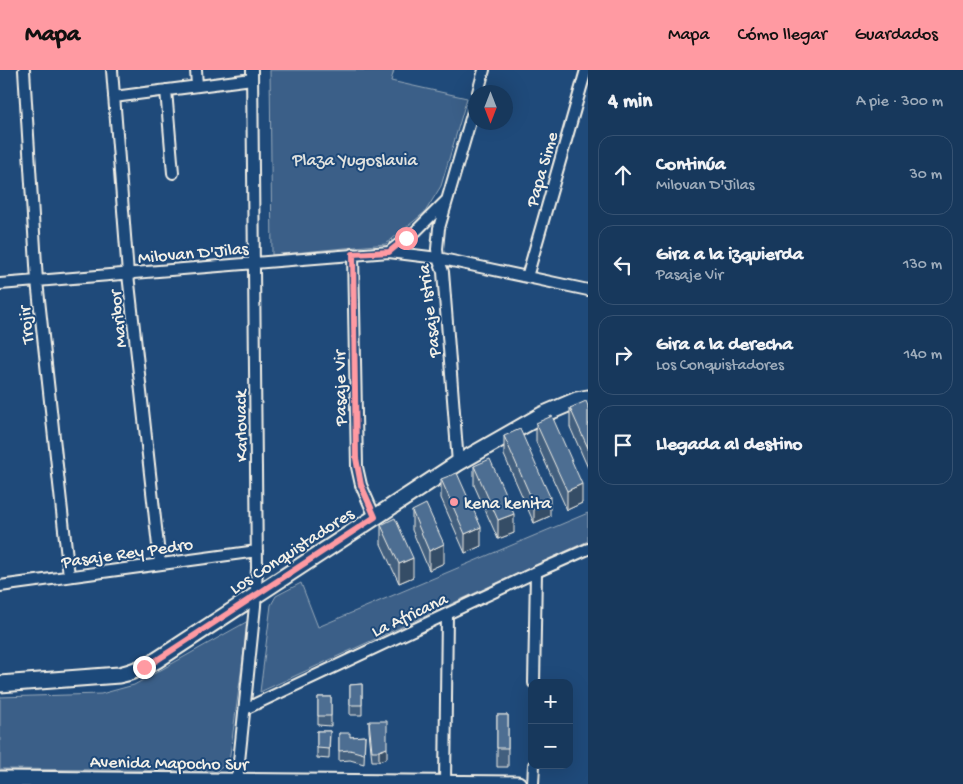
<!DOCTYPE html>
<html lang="es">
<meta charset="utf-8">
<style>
:root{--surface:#17385c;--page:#244365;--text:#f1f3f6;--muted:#9eacbb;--line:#365272;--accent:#ff9aa2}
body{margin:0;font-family:"Gochi Hand",sans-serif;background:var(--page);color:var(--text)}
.controls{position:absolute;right:15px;bottom:15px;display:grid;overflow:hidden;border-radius:10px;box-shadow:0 5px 20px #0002}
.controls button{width:45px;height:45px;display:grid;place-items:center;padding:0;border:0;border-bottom:1px solid var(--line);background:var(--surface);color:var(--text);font:25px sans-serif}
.compass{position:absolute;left:468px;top:15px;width:45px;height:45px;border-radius:50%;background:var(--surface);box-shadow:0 5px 20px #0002;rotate:180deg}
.stop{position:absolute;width:15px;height:15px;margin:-11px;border:4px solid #ff9aa2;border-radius:50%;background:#fff}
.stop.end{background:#ff9aa2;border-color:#fff;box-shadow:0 1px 5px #0008}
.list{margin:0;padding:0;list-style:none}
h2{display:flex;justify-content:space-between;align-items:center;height:65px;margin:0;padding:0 20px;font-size:21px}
h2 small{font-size:16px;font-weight:400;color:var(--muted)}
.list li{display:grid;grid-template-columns:32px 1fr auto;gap:15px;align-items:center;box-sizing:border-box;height:80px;margin:0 10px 10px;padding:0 10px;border:1px solid var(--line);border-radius:15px}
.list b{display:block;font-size:19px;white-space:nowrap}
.list p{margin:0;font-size:16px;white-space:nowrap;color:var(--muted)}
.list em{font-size:16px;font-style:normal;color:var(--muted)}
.icon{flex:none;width:28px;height:28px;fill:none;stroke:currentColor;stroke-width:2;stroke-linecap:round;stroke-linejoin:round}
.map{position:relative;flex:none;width:588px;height:714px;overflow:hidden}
header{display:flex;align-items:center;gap:30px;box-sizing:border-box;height:70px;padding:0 25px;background:var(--accent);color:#111}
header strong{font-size:24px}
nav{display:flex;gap:28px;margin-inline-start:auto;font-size:18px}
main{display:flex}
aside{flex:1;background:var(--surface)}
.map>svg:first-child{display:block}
</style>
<header>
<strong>Mapa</strong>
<nav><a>Mapa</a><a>Cómo llegar</a><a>Guardados</a></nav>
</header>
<main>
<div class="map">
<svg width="588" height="714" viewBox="0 0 588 714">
<rect width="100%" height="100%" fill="#1f4a7a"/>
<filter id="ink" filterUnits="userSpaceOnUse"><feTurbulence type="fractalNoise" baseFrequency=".02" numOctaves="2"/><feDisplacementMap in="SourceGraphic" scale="10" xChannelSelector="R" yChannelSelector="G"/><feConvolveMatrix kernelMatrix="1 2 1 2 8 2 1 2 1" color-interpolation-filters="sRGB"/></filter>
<g filter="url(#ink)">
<path fill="#3a5f88" stroke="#97a8b8" d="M270,0H394L391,11L467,28L441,116L425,142L386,174L272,185Z
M588,443V471L260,622L271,535L276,526L301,513L318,557Z
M248,551L229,692L217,701L0,699V627L101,624L134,615Z"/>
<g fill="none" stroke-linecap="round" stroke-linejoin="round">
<defs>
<path id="street" d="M24,0L37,211L69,506
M112,0L128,204L160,494
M196,0L197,16
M166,20L173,103
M478,22L484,0
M114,27L252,9
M389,182L416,161L446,131
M353,184L357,397L361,415L375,447
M527,207L586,0
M0,214L389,182L438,188L588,220
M458,393L443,202L438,188L437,179L439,158L476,31
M0,516L257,481
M534,613L536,502
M245,639L536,502L588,479
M237,711L255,536L257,498L252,0
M445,713L447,544
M533,714L534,695"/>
<path id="secondary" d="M0,614L119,605C133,602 145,597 157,590L458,393L542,345L577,330L588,328
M0,709L518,714"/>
</defs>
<use href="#street" stroke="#f4f1e8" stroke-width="14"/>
<use href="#secondary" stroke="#f4f1e8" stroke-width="19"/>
<use href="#street" stroke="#1f4a7a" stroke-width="10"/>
<use href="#secondary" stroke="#1f4a7a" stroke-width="15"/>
</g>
<path fill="#425f7e" stroke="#f4f1e8" d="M588,336V398L570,357V338Z
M536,353L582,433L567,440L536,372Z
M504,366L550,446L534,453L504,385Z
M474,396L514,463L498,469L474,415Z
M441,409L481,476L465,483L441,428Z
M412,441L444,493L429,500L412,460Z
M381,455L413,507L399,513L381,474Z
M362,614V645H350V615Z
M318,627H331V656L318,655Z
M497,645H508V697H497Z
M369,651L387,688L379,691H372L369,661Z
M317,661H330L329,689L317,688Z
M339,663L350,667L365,666L364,694L350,690L339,691Z"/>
<path fill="#364d66" stroke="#f4f1e8" d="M582,414V433L567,440V421Z
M550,427V446L534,453V434Z
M514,444V463L498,469V450Z
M481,457V476L465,483V464Z
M444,474V493L429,500V481Z
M413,488V507L399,513V494Z
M387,678V688L379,691V681Z"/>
<path fill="#4d6e92" stroke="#f4f1e8" d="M586,331L588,336V378L570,338Z
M552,346L582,414L567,421L536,353Z
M520,359L550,427L534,434L504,366Z
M490,389L514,444L498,450L474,396Z
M457,403L481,457L465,464L441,409Z
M426,434L444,474L429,481L412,441Z
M395,448L413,488L399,494L381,455Z
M362,614V635H350V615Z
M318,627H331V646H318Z
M497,645H508V678H497Z
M369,651H387V678L379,681H372Z
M317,661H330L329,679L317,678Z
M339,663H350V667L365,666L364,684L350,680L339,681Z"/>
</g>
<g fill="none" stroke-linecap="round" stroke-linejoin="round" filter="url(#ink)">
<path stroke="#ff9aa2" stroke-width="6" d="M144,597L157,590L375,447L361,415L356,388L353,184L389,182L406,168"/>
</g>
<circle fill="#ff9aa2" stroke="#1f4a7a" stroke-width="2" cx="454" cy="432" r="5"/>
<g text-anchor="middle" stroke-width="4" stroke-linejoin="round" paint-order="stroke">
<g font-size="18" fill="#e1e2de" stroke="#1f4a7a">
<text x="355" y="95">Plaza Yugoslavia</text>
</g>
<g font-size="18" fill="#f4f1e8" stroke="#1f4a7a">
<text transform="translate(541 99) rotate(-74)" y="6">Papa Sime</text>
<text transform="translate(193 182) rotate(-5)" y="6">Milovan D'Jilas</text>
<text transform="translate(428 241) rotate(-97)" y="6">Pasaje Istria</text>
<text transform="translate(117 249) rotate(-96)" y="6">Maribor</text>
<text transform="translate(25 255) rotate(-96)" y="6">Trojir</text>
<text transform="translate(339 318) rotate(-91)" y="6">Pasaje Vir</text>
<text transform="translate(240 356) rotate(-91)" y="6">Karlovack</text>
<text transform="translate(291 480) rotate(-33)" y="6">Los Conquistadores</text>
<text transform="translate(127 482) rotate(-8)" y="6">Pasaje Rey Pedro</text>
<text transform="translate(409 544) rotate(-25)" y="6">La Africana</text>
<text transform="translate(169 692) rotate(1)" y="6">Avenida Mapocho Sur</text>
</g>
<g font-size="18" fill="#f4f1e8" stroke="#1f4a7a" text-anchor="start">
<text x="464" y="438">kena kenita</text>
</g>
</g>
</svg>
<div class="controls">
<button>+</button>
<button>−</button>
</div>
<svg class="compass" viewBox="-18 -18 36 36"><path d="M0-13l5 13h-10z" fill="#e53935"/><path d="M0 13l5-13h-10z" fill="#9eacbb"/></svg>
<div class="stop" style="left:406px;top:168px"></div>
<div class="stop end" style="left:144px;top:597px"></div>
</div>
<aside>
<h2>4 min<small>A pie · 300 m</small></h2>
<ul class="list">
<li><svg class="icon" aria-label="ahead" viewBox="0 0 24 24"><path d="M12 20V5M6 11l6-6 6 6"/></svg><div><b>Continúa</b><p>Milovan D'Jilas</p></div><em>30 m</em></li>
<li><svg class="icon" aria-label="left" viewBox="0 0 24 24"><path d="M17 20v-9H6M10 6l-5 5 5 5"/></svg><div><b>Gira a la izquierda</b><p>Pasaje Vir</p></div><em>130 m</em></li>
<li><svg class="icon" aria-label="right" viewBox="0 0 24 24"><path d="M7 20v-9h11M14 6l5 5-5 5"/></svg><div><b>Gira a la derecha</b><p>Los Conquistadores</p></div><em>140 m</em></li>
<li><svg class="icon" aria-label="arrive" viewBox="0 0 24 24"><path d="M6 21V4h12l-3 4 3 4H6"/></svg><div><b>Llegada al destino</b></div></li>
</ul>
</aside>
</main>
